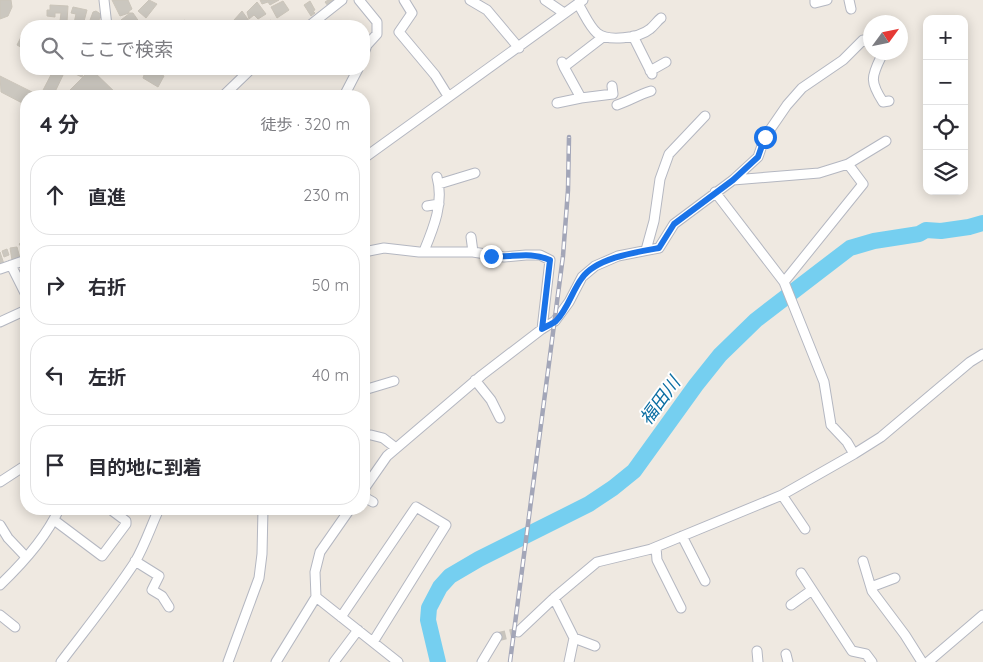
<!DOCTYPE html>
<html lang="ja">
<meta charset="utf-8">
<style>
:root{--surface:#fff;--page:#f2f2f3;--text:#2b2b33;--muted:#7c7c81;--line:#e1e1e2}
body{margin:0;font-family:Quicksand,"Noto Sans JP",sans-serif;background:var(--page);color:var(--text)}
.controls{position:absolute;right:15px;top:15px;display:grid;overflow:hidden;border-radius:10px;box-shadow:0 2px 12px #0003}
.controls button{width:45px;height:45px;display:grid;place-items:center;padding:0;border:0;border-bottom:1px solid var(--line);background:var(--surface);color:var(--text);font:25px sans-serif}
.compass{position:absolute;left:863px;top:15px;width:45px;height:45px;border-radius:50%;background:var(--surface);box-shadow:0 2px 12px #0003;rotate:57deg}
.stop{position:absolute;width:15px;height:15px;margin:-11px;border:4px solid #1a73e8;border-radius:50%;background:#fff}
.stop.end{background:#1a73e8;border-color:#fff;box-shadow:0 1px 5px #0008}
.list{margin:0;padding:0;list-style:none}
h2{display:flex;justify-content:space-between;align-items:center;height:65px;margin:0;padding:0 20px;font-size:21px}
h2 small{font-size:16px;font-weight:400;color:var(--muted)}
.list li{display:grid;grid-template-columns:32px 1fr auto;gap:15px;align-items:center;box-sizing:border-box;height:80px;margin:0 10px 10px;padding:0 10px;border:1px solid var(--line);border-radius:20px}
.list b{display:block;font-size:19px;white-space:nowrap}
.list em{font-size:16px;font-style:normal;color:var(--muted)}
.icon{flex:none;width:28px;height:28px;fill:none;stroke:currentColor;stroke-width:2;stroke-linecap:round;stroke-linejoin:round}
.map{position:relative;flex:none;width:983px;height:662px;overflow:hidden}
.search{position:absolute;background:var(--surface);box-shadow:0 2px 12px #0003;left:20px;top:20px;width:350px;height:55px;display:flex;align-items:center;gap:12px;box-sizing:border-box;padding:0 18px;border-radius:20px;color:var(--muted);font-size:19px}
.panel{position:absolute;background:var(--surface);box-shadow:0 2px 12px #0003;left:20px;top:90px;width:350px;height:425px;border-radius:20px}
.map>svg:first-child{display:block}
</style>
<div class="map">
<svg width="983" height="662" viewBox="0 0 983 662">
<rect width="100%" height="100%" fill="#efe9e1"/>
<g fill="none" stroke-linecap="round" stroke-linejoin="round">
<path stroke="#75cff0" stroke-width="16" d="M438,662L428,620L429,608L440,587L450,576L479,559L589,504L613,488L634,471L696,385L720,355L756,320L850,248L874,241L919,234L926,230L941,231L969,227L983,223"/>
</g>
<path fill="#cbc7bf" stroke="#cbc5ba" d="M0,0H11L12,7L8,16L0,19Z
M112,0H128L132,9L129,11V13L120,16Z
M149,0L157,4L146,18L138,11Z
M260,0H279L270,5L268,2L262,4Z
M328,0H336L328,6L325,2Z
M283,1L289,10L277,18L271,7Z
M310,1L315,10L313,11L315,13L311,16L304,5Z
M257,2L266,14L258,19L254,15L249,19L247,12Z
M50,5L68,6L67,22L60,21L61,13H55V17L47,16V10H50Z
M73,7L87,10L83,25L74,23L76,14L71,13Z
M96,11L102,15L97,23L100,26H85L88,22L89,23L93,12Z
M242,11L252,25V26H239L234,20Z
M130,13H133L142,26H124L121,20Z
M179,20L182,23L184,20L193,26H172L173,25L175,26Z
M271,20L273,24L269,26H261Z
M23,33L26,34V50L17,45Z
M54,69H59L58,70L64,73L53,96H46L41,94Z
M64,69H86L82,77Z
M91,69L119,96H64Z
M151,69L164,76L158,87L143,78L145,72L148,74Z
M0,76L40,96H26V105L1,92Z
M26,239V252H22V248L19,244Z
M17,247L20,258L12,260L10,248Z
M7,249L9,255L4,257L2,251Z
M0,252L4,264L0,265Z"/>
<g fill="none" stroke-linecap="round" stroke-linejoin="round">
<path stroke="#c8c4bd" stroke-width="9" stroke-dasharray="9 4.5" stroke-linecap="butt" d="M497,637L518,632"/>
<defs>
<path id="minor" d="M104,0L107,26
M359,0L377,22V34L367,45L364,53
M404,0L412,13L399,32L435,75L448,96
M470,0L487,10L519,48
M545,0L564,13
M815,0V3L827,0
M849,0L851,9
M578,4C584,13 589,26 597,33C608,42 639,38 650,29C654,26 657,21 661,18
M309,26L342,0
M633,36L652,74
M879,52L881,57C871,77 870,82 883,102L889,101
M562,62L564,67L603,37
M650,71L666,62
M223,96L251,69
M344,96L358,69
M581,98L613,94L612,86
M557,103L581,98L564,67
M617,105C629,101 638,95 651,91
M364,158L583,0
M733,180L819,173L848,164L886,141
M439,184L475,173
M715,192L784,282L824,382L831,425L847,442L854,454
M427,206L439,204
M471,237L473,252
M646,250L654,221L660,179L669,154L705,116
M424,251C434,227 444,202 437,177
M364,252L384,248L419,252H473L504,257L526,255H540L550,260L542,329
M11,265L26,295
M0,269L26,260
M784,282L863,184L848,164
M0,322L26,310
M475,380L491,400L500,418
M364,390L394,381
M371,435L383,438L396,448
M0,482L26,465
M364,489L387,456L482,375L542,329L555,321L569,302L582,277L595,266L618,256L659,248L674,224L733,180L758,157L765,137L787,105L802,88L843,60L863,40L870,42
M782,495L805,529
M364,497L373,502
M54,520L102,556L126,524V521L110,509
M0,525L8,538L26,557
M682,536L705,581
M656,547L657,560L681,608
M135,561L159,576L152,590L162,596L169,607
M863,561L872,591L905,635L922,662
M801,573L852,651L866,654L872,662
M0,585C23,563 46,538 59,509
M871,587L895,578
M316,597L398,662
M554,598L574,638L569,662
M791,605L812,590
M0,615L15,627
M341,617L416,507L446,525L373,642
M518,632L554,598L597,562L651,549L782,495L854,454L881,437L970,362L983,354
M574,638L595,646
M757,651L758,662
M786,654L788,662
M61,662C86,629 112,597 135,562C145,545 151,526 159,509
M228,662L259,578L262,554L263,509
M276,662L316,597L315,572L320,552L350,509
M334,662L358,630
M482,662L497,637
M928,662L983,615"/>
</defs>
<use href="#minor" stroke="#b4b7c1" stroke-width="11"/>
<use href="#minor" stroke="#fff" stroke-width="9"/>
<defs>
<path id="rail" d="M510,662L563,256L568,190L569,137"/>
</defs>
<use href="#rail" stroke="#a3a6b8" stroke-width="4.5"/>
<use href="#rail" stroke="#fff" stroke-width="2.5" stroke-dasharray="8" stroke-linecap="butt"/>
</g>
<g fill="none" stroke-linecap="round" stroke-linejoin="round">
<path stroke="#1a73e8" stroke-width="6" d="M491,256C511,258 530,251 550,260L542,329C547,326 552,324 556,321C568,309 572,291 582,278C596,258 636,252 659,248L674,224L733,180L758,157L765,137"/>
</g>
<g text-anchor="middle" stroke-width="4" stroke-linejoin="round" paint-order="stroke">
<g font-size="18" font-style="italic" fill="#0d6fa3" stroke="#fff">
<text transform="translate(660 401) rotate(-54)" y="6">福田川</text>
</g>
</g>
</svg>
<div class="controls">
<button>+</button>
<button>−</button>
<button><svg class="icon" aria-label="locate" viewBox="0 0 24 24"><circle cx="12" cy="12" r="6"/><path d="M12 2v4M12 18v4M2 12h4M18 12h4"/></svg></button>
<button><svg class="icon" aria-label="layers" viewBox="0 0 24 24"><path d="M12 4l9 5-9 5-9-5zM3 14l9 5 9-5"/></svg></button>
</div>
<svg class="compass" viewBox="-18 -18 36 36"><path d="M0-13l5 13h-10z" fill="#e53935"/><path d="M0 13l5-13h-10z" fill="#7c7c81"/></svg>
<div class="stop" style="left:765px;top:137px"></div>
<div class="stop end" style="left:491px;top:256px"></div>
<div class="search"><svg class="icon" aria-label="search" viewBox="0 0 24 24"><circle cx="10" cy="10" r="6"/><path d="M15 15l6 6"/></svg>ここで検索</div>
<section class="panel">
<h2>4 分<small>徒歩 · 320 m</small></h2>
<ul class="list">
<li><svg class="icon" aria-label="ahead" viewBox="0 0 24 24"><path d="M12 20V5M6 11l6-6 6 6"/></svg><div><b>直進</b></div><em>230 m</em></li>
<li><svg class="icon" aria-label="right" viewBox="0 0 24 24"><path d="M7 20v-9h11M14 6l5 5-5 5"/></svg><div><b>右折</b></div><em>50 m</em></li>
<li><svg class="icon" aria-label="left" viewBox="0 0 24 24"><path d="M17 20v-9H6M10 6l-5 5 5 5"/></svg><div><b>左折</b></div><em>40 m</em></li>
<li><svg class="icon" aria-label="arrive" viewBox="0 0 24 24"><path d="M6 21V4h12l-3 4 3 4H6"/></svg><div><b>目的地に到着</b></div></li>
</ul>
</section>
</div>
